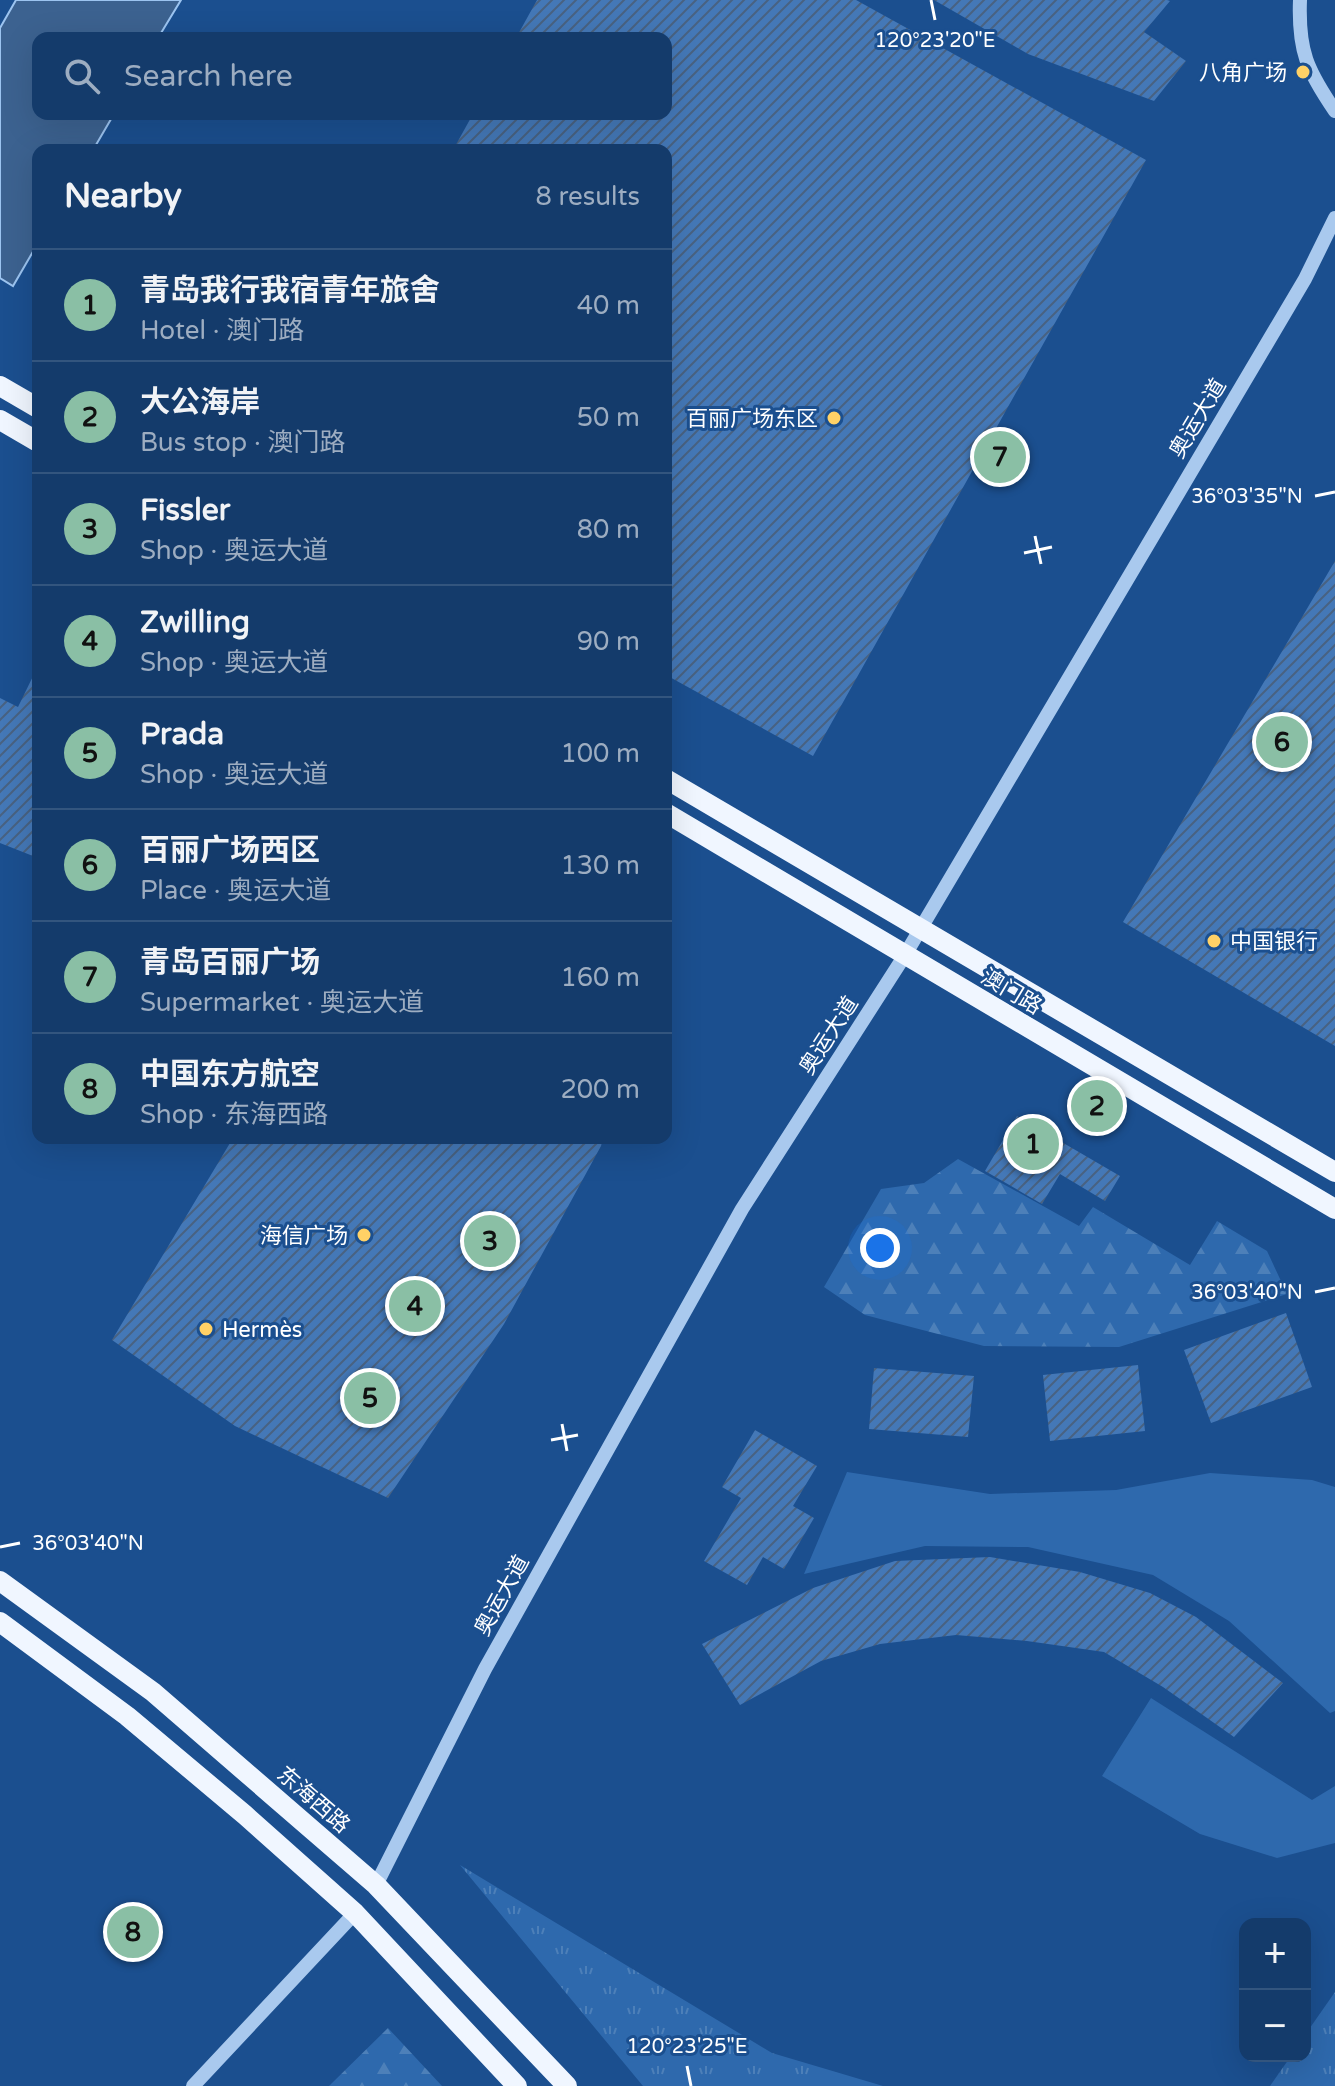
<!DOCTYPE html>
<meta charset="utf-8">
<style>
:root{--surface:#143b6b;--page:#214673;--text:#f1f3f6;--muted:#9dadc1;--line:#33557e;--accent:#8abfa5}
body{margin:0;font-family:"Varela Round","Noto Sans SC",sans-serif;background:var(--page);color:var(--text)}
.controls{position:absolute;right:24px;bottom:24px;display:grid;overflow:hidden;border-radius:16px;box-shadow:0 8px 32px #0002}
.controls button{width:72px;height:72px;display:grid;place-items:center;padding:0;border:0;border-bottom:2px solid var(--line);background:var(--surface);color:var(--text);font:40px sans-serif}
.you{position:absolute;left:880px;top:1248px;width:28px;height:28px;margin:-20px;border:6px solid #fff;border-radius:50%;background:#1a73e8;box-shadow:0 0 0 12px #1a73e833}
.badge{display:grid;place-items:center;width:52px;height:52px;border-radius:50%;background:var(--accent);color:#111;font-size:26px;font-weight:700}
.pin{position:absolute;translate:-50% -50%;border:4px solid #fff;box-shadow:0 2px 8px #0006}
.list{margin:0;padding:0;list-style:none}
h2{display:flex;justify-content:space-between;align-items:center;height:104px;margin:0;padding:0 32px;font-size:34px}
h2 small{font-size:26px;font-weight:400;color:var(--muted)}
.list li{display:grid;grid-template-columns:52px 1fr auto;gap:24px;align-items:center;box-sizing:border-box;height:112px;padding:0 32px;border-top:2px solid var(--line)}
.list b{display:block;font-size:30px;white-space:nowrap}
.list p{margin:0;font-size:26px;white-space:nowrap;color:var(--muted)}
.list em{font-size:26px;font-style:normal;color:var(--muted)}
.icon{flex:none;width:44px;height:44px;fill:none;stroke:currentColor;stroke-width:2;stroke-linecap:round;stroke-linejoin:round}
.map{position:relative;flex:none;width:1335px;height:2086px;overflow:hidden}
.search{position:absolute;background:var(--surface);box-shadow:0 8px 32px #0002;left:32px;top:32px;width:640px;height:88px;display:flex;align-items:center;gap:20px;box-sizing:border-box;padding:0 28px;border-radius:16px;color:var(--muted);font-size:30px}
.panel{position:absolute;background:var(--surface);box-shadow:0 8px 32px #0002;left:32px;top:144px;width:640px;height:1000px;border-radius:16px}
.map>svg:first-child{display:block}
</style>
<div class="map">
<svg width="1335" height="2086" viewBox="0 0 1335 2086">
<defs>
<pattern id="forest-firs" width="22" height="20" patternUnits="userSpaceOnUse" patternTransform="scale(2)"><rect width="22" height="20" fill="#2e69ad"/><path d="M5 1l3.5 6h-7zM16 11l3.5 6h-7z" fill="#4d80b9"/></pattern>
<pattern id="park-tufts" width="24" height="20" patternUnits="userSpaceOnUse" patternTransform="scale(2)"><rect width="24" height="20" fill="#2e69ad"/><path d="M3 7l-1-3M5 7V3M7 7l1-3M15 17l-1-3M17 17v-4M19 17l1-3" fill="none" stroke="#4d80b9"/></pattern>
<pattern id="building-hatch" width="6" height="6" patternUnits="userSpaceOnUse" patternTransform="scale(2)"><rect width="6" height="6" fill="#4478b7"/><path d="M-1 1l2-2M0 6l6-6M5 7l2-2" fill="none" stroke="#486282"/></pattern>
</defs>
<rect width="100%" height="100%" fill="#1b4f8f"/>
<path fill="#2e69ad" d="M847,1472L990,1494L1116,1490L1210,1473L1312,1480L1335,1487V1711L1330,1713L1229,1621L1153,1575L1028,1547L925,1546L804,1574Z
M1151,1698L1312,1800L1335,1786V1843L1277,1858L1200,1834L1102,1776Z"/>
<path fill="url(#forest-firs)" d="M958,1159L1079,1226L1093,1207L1190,1265L1217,1221L1267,1251L1287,1294L1119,1347L984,1346L865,1315L824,1287L881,1189L924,1183Z
M388,2028L442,2086H329Z"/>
<path fill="url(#park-tufts)" d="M460,1865L772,2053L883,2086H643Z
M1335,1992V2086H1270L1291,2056H1305V2035Z"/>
<path fill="#3c6290" stroke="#9cc4f0" stroke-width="2" d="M16,0H181L158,38H38V114H114L93,150H38V243L13,286L0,278V28Z"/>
<path fill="url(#building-hatch)" d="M537,0H856L1146,160L813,756L666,675V150H453L473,114H666V38H516Z
M934,0H1167L1170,1L1144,32L1186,61L1154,101L1028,54Z
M1335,561V1046L1123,922Z
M38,666V858L0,843V698L18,707Z
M1017,1116L1120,1176L1105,1201L1060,1174L1042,1204L985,1171Z
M233,1138H603L601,1146L504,1324L388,1498L235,1426L112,1340Z
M1286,1313L1312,1387L1211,1423L1184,1350Z
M1138,1365L1145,1431L1050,1441L1043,1375Z
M874,1368L974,1376L968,1437L869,1429Z
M755,1430L817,1466L793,1506L814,1518L784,1569L763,1557L747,1585L704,1561L741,1498L722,1487Z
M990,1557L1080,1572L1150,1593L1196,1617L1283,1683L1234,1737L1163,1687L1104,1652L1027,1641L956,1635L880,1644L821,1661L740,1705L702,1644L813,1588L895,1561Z"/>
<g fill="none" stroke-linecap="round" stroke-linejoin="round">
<path stroke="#a9c9ee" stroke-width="14" d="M1300,0C1298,51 1307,70 1335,111
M376,1885L485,1669L742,1209L905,955L1305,279L1335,218
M193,2086L355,1913"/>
<path stroke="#f0f6ff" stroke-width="20" d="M0,386L38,408
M0,420L38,442
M666,779L1335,1172
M666,813L1335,1209
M0,1581L153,1692L376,1885L567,2086
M0,1622L127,1716L245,1815L355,1913L517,2086"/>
</g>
<path fill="none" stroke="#fff" stroke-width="3" d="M931,0L935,20M1315,496L1335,492M1035,536L1041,564M1024,553L1052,547M1315,1292L1335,1288M562,1424L567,1451M551,1440L578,1435M0,1547L20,1543M687,2066L691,2086"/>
<g fill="#ffd166" stroke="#1b4f8f" stroke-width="3">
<circle cx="1303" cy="72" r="8"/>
<circle cx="834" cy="418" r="8"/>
<circle cx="1214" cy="941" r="8"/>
<circle cx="364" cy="1235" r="8"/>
<circle cx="206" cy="1329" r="8"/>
</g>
<g text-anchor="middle" stroke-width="6" stroke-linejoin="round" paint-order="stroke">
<g font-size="22" fill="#fff" stroke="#1b4f8f" text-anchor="end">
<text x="1287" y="80">八角广场</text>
<text x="818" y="426">百丽广场东区</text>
<text x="1230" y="949" text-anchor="start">中国银行</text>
<text x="348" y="1243">海信广场</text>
<text x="222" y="1337" text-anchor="start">Hermès</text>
</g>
<g font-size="22" fill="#fff" stroke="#1b4f8f">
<text transform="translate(1197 418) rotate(-59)" y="8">奥运大道</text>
<text transform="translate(1012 991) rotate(31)" y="8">澳门路</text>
<text transform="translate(828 1035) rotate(-57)" y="8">奥运大道</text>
<text transform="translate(501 1595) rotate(-61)" y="8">奥运大道</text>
<text transform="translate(314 1799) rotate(41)" y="8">东海西路</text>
</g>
</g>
<g font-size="20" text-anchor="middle" fill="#fff" stroke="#1b4f8f" stroke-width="6" stroke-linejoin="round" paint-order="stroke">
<text x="935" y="47">120°23'20"E</text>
<text x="1247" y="503">36°03'35"N</text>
<text x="1247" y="1299">36°03'40"N</text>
<text x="88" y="1550">36°03'40"N</text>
<text x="687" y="2053">120°23'25"E</text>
</g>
</svg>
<div class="controls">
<button>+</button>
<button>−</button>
</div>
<div class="you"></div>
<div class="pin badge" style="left:1033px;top:1144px">1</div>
<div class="pin badge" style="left:1097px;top:1106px">2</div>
<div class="pin badge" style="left:490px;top:1241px">3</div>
<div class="pin badge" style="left:415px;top:1306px">4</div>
<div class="pin badge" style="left:370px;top:1398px">5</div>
<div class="pin badge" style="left:1282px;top:742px">6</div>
<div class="pin badge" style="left:1000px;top:457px">7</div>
<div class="pin badge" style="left:133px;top:1932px">8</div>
<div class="search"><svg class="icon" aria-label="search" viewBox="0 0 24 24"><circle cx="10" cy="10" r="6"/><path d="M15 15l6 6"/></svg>Search here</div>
<section class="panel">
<h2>Nearby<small>8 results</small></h2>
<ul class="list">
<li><span class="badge">1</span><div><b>青岛我行我宿青年旅舍</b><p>Hotel · 澳门路</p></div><em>40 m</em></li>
<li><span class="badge">2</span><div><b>大公海岸</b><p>Bus stop · 澳门路</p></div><em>50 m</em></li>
<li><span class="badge">3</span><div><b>Fissler</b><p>Shop · 奥运大道</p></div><em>80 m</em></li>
<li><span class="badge">4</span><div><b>Zwilling</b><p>Shop · 奥运大道</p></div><em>90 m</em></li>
<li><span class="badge">5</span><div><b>Prada</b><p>Shop · 奥运大道</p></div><em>100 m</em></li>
<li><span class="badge">6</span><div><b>百丽广场西区</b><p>Place · 奥运大道</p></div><em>130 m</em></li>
<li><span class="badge">7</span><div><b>青岛百丽广场</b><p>Supermarket · 奥运大道</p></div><em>160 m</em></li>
<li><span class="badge">8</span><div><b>中国东方航空</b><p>Shop · 东海西路</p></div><em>200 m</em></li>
</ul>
</section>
</div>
